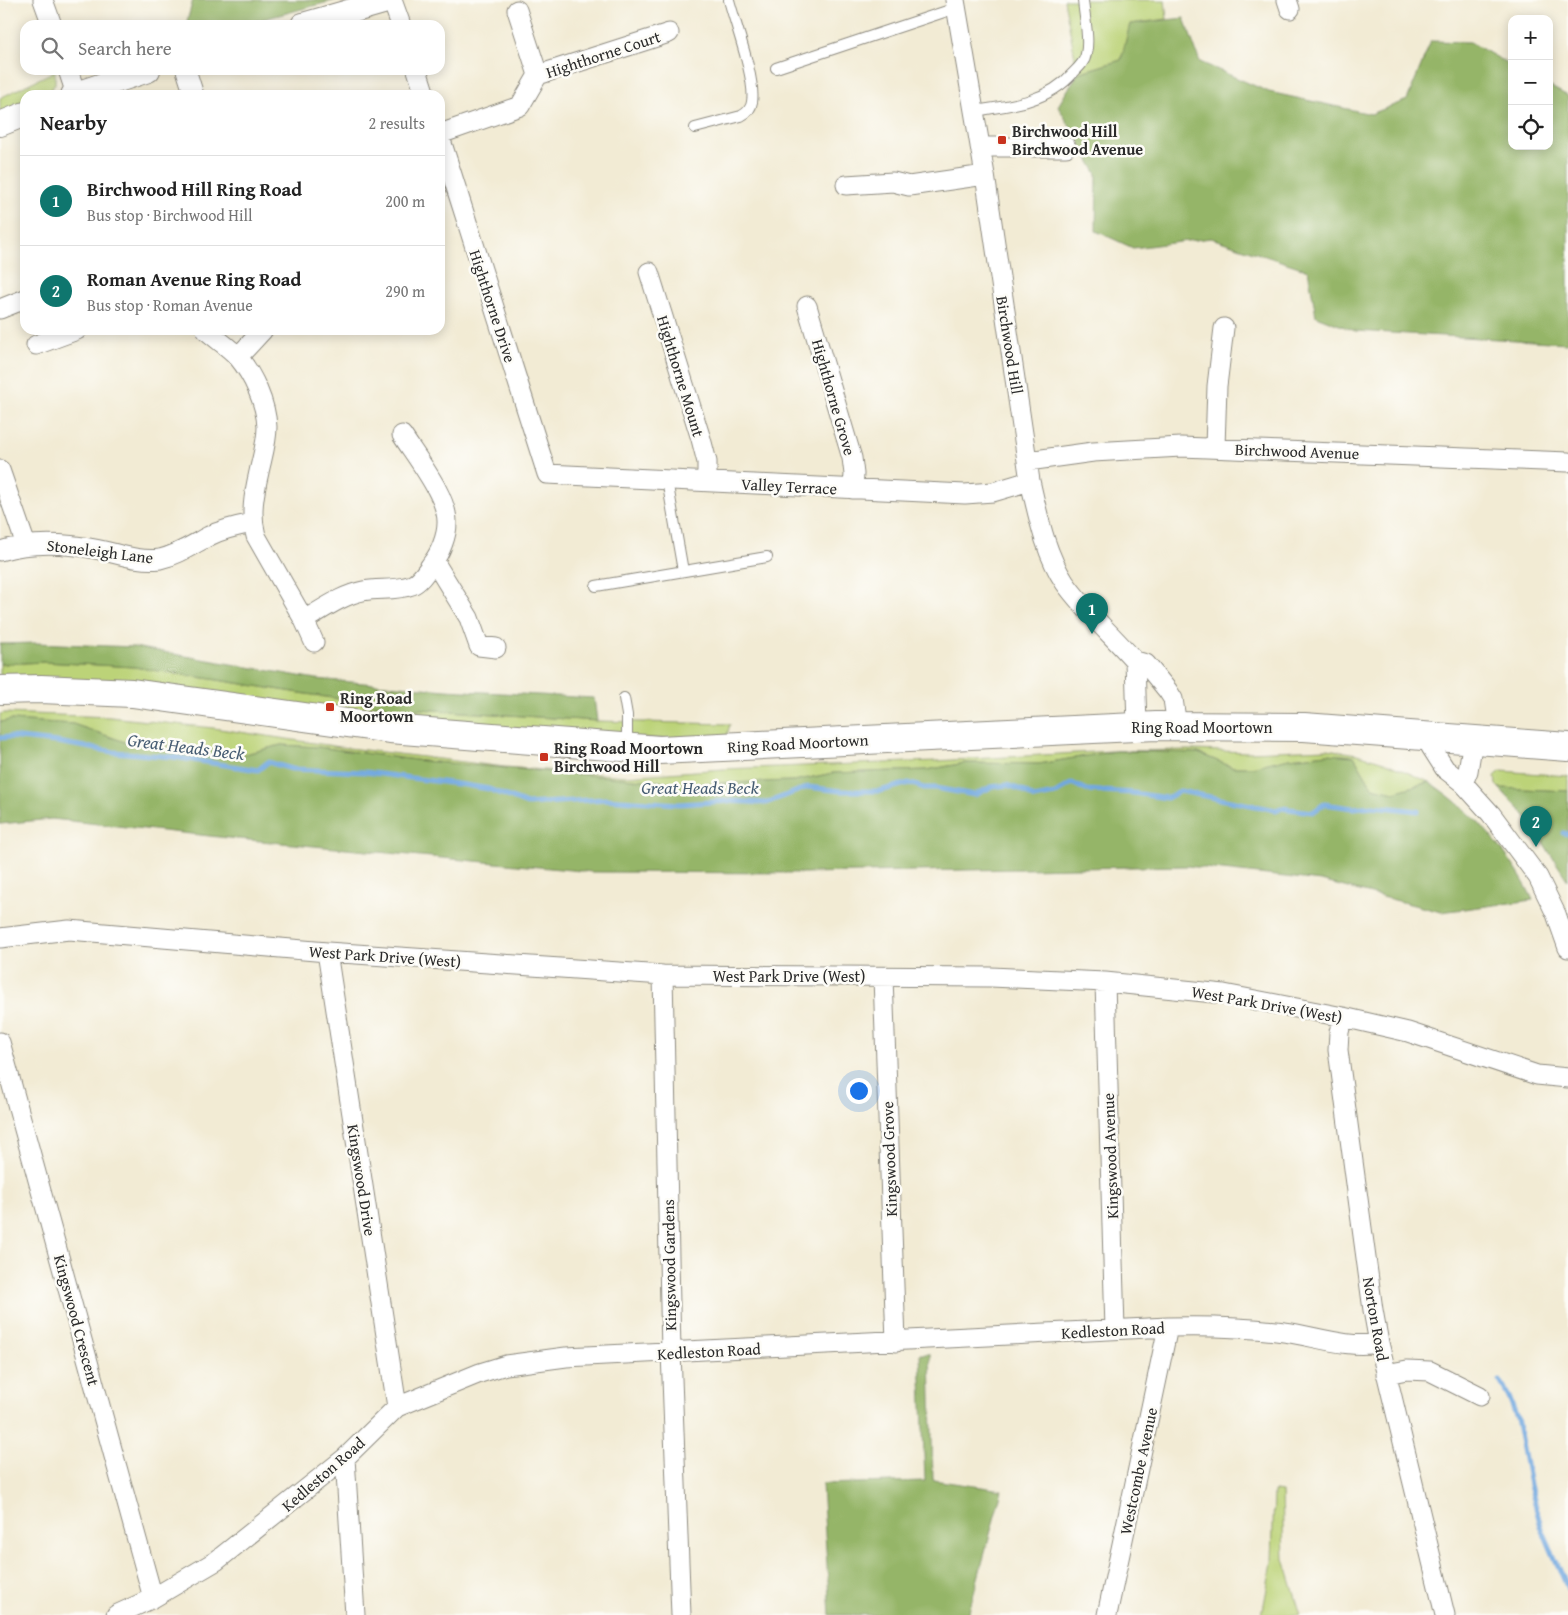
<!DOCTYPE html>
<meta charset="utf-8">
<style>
:root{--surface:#fff;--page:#f2f2f2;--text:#222;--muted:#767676;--line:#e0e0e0;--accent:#0f766e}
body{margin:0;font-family:"Gentium Book Plus",serif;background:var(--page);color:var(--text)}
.controls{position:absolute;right:15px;top:15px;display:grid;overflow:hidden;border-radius:10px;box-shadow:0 2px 12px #0003}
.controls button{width:45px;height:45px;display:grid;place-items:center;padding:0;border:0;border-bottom:1px solid var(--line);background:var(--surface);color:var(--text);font:25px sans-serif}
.you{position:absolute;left:858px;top:1090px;width:18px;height:18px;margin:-12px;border:4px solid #fff;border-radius:50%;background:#1a73e8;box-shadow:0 0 0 8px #1a73e833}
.badge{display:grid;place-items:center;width:32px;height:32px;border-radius:50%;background:var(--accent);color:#fff;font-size:16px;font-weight:700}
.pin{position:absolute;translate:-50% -41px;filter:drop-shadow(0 1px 2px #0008)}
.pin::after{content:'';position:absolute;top:26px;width:18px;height:15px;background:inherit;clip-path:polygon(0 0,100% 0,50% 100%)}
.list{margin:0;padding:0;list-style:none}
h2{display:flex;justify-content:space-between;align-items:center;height:65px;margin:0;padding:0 20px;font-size:21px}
h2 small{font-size:16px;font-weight:400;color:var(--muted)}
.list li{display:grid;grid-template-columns:32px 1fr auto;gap:15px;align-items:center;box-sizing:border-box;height:90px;padding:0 20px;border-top:1px solid var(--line)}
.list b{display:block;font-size:19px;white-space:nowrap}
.list p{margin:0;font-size:16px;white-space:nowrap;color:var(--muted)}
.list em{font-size:16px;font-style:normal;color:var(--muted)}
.icon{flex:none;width:28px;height:28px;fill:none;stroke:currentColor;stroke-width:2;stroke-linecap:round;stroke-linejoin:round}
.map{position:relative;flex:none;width:1568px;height:1615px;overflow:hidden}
.search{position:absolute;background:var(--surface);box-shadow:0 2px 12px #0003;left:20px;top:20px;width:425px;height:55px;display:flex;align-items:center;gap:12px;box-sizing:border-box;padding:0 18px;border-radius:15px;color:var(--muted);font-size:19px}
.panel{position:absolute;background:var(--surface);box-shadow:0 2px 12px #0003;left:20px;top:90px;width:425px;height:245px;border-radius:15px}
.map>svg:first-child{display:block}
</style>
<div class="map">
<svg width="1568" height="1615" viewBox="0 0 1568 1615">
<rect width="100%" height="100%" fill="#fdfcf7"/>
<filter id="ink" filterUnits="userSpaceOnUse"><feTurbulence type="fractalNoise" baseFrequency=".02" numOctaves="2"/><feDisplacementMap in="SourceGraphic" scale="10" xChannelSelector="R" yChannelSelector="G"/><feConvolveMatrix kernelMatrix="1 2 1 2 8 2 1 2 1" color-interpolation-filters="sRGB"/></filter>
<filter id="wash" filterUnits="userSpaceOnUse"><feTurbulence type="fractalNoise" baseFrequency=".0096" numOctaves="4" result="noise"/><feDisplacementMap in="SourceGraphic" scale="20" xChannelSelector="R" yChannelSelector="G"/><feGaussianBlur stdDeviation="1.12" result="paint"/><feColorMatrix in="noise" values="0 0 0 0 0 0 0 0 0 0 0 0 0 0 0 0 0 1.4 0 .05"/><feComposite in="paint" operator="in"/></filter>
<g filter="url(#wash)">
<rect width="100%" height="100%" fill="#f2ebd4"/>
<path fill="#bcd378" stroke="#747f52" d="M1064,0H1165L1167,19L1130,24L1121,60L1078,73Z
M55,71V84L47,95H25V104L0,114V98Z
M44,662L134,667L390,707L597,721L730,724L727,736L670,739L595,736L0,680V664Z
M5,713L110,717L213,728L340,747L505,767L626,776L724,769L936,761L1112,751L1192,750L1248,752L1327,749L1357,754L1384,762L1429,782L1394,792L1372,787L1354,756L1327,754L1289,758L1252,767H1232L1198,753L1116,751L1039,764L965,763L927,770L833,773L794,781L691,784L423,761L318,747L281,745L237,756L196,747L125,742L73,724L11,720L0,722V714Z
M1501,771L1568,776V791L1499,788L1496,785L1495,776Z
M1274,1491L1282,1492L1284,1559L1301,1615H1262L1272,1562Z"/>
<path fill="#95b568" stroke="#60704a" d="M193,0H336L241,25H186Z
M1184,18L1200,62L1269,92L1371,114L1407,100L1431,41L1470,42L1512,66V146H1549V86L1568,96V343L1355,331L1316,316L1308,270L1211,238L1133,248L1096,231L1097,174L1058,106L1078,73L1121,60L1130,24Z
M36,643L134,647L316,679L446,690L594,698L597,721L390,707L134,667L44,662L0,664V644Z
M11,720L73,724L125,742L196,747L237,756L281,745L318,747L423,761L691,784L794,781L833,773L927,770L965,763L1039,764L1116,751L1198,753L1232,767H1252L1289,758L1328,754L1354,756L1372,787L1394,792L1429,782C1473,811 1511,853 1533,900L1441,912L1321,881L1187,866L805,873L592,872L228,838L52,819L0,824V722Z
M1499,788L1568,791V881L1526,816Z
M920,1354H930L933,1480L1002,1490L968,1615H830L822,1484L925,1481Z"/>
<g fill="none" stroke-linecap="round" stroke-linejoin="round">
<path stroke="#71a8df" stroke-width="5" d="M0,738L10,737L57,742L114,752L173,757L258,770L268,762L292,769L365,772L465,785L489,789L527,804L605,799L679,804L729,801L766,803L808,787L841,791H880L909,783L924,788H935L975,795L991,787L1007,785L1022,790L1034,798L1055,794L1072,783L1086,790L1133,793L1167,798L1180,791L1276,810L1281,808L1313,812L1324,804L1353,808L1373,806L1418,811
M1563,833L1568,834
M1500,1381L1509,1397L1517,1418L1530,1485L1541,1526L1568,1589"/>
</g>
</g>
<g filter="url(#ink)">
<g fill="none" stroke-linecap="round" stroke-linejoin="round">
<defs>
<path id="service" d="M776,68L956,8
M974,111C1009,106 1048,102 1073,73C1078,68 1085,62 1086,54C1090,39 1084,16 1083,0
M695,128L741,116C747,113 751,109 752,102C756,80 735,23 729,0
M667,480L683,571
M596,586L767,557
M624,698L627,715V747"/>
<path id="minor" d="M43,0L52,25
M392,0L401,25
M955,0L985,175L1030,481C1038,515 1045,553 1065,583C1085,611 1112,635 1135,661L1146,664L1168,691L1173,699L1177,726
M1287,0L1290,9
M68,70L76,94
M186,70L194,95
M417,70L425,95
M538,75L669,33
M440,134L520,106L538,75L517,10
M440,137L547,474L965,494L993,492L1030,481
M980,147H1066
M846,185L893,182L909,186L985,175
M649,272L701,439L707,462V481
M807,306L852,458L854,474L853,489
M0,309L25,299
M206,330C216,339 229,347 238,357C253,375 266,403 267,427C267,442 262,458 259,472C254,494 250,514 256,536L304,620L314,642
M36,345L77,330
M238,357L263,330
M1215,447L1217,386L1224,328
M1028,461L1093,452L1181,447L1568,462
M0,470L26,545
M0,551C30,542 64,543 95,549C117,553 137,562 160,559C178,555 192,545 209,536C223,529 237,526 253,523
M434,561L469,618L479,646L496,648
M304,620C322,610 342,595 363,591C379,588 396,591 412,585C421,581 427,570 433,562C440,553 447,536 447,523C448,497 416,457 402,435
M1135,661L1137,726
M1428,736L1431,747L1445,769L1463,783L1491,814L1538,877L1556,914L1568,948
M1463,783L1468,771L1473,740
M0,938L69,930L327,952L663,975L991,977L1105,982L1224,994L1343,1017L1408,1032L1537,1075L1568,1078
M327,952L397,1407
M663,975L671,1352L681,1615
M883,977L896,1342
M1105,982L1115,1330
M1343,1017L1339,1032L1338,1050L1373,1310L1379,1343L1445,1615
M0,1042L153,1598
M1386,1374L1407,1370L1430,1371L1480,1396
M345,1458L355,1615
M116,1615L153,1598L216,1561L345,1458L397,1407L480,1373L506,1365L566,1357L1168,1327C1207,1326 1245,1327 1284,1332C1315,1336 1347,1349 1379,1343
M1107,1615L1168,1327"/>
<path id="tertiary" d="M303,25L390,0
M73,95L148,70
M0,124L25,114"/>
<path id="trunk" d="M0,690L41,689L132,693L390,729L659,750L1156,726L1304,727L1568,747"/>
</defs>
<use href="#service" stroke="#8e8b80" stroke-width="12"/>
<use href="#minor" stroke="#8e8b80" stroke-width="21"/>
<use href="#tertiary" stroke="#8e8b80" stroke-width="26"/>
<use href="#trunk" stroke="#8e8b80" stroke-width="30"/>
<use href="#service" stroke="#fff" stroke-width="10"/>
<use href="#minor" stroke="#fff" stroke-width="19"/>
<use href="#tertiary" stroke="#fff" stroke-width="24"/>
<use href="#trunk" stroke="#fff" stroke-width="28"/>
</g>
</g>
<g fill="#c8321e" stroke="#fdfcf7" stroke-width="2">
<rect x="997" y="135" width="10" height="10" rx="2.5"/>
<rect x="325" y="702" width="10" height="10" rx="2.5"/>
<rect x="539" y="752" width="10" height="10" rx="2.5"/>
</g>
<g text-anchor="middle" stroke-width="5" stroke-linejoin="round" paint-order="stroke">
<g font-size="16" fill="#2b2b2b" stroke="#fdfcf7">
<text transform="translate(603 54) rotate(-18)" y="6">Highthorne Court</text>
<text transform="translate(493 306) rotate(72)" y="6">Highthorne Drive</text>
<text transform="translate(1010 345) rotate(81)" y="6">Birchwood Hill</text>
<text transform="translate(681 376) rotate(73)" y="6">Highthorne Mount</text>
<text transform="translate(834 397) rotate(74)" y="6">Highthorne Grove</text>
<text transform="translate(1297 451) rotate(2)" y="6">Birchwood Avenue</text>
<text transform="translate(789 486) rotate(3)" y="6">Valley Terrace</text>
<text transform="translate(100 551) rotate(7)" y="6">Stoneleigh Lane</text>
<text x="1202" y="733">Ring Road Moortown</text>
<text transform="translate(798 743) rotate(-3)" y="6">Ring Road Moortown</text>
<text transform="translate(385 956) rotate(4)" y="6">West Park Drive (West)</text>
<text x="789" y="982">West Park Drive (West)</text>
<text transform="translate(1267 1004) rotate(10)" y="6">West Park Drive (West)</text>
<text transform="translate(1110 1156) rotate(-92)" y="6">Kingswood Avenue</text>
<text transform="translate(889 1159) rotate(-92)" y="6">Kingswood Grove</text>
<text transform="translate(362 1180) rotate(81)" y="6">Kingswood Drive</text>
<text transform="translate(669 1265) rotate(-91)" y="6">Kingswood Gardens</text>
<text transform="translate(1376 1319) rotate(80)" y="6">Norton Road</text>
<text transform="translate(77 1320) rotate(75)" y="6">Kingswood Crescent</text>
<text transform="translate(1113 1330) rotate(-3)" y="6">Kedleston Road</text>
<text transform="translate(709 1351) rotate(-3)" y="6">Kedleston Road</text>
<text transform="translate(1138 1471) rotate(-78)" y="6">Westcombe Avenue</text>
<text transform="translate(323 1474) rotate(-41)" y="6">Kedleston Road</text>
</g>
<g font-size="16" font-weight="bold" fill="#2b2b2b" stroke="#fdfcf7" text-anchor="start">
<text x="1012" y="137">Birchwood Hill<tspan x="1012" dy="18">Birchwood Avenue</tspan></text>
<text x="340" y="704">Ring Road<tspan x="340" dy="18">Moortown</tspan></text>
<text x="554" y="754">Ring Road Moortown<tspan x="554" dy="18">Birchwood Hill</tspan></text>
</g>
<g font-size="18" font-style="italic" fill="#475d73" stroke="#fdfcf7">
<text transform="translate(186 747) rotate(7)" y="6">Great Heads Beck</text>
<text x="700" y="794">Great Heads Beck</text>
</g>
</g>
</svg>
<div class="controls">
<button>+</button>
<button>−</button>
<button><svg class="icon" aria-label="locate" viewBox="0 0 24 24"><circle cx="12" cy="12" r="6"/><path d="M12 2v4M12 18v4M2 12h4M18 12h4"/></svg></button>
</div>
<div class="you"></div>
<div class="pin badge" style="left:1092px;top:634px">1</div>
<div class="pin badge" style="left:1536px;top:847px">2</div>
<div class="search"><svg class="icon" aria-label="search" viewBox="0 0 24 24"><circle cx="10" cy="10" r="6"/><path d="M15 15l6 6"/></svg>Search here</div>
<section class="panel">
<h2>Nearby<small>2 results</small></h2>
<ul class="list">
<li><span class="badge">1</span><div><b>Birchwood Hill Ring Road</b><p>Bus stop · Birchwood Hill</p></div><em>200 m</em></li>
<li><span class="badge">2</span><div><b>Roman Avenue Ring Road</b><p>Bus stop · Roman Avenue</p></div><em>290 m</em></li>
</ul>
</section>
</div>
